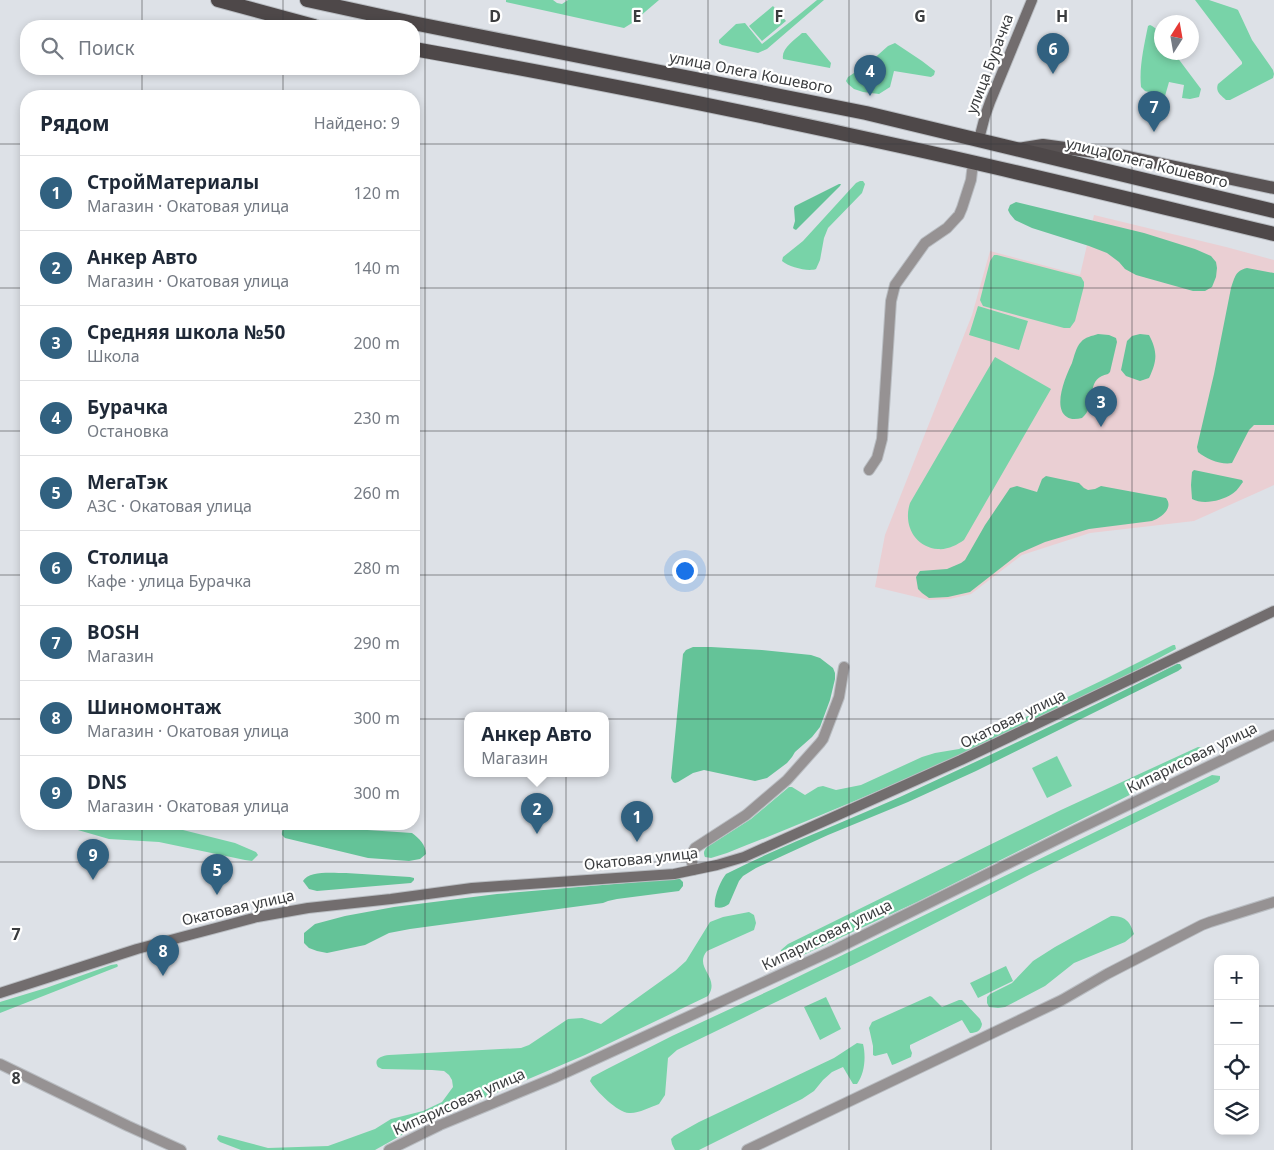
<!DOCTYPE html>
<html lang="ru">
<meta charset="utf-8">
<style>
:root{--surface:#fff;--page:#f2f2f3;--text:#1f2937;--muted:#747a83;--line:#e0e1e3;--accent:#316180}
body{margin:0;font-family:"Noto Sans",sans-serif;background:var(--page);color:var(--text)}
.controls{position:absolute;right:15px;bottom:15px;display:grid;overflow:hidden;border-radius:10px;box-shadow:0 2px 8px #0003}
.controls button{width:45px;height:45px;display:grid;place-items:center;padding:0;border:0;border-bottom:1px solid var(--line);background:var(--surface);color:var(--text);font:25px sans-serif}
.compass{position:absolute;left:1154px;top:15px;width:45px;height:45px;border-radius:50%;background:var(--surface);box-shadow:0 2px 8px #0003;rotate:11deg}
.you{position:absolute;left:684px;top:570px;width:18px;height:18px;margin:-12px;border:4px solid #fff;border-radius:50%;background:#1a73e8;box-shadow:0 0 0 8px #1a73e833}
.badge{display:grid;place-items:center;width:32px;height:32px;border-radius:50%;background:var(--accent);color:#fff;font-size:16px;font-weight:700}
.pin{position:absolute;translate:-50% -41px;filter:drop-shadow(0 1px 2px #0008)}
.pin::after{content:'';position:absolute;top:26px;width:18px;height:15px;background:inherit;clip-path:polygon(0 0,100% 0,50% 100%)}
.popup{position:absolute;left:464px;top:712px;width:145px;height:65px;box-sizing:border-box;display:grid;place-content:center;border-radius:10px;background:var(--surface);filter:drop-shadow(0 1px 4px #0005);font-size:16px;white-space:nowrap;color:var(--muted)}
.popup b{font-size:19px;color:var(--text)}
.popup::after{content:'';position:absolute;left:50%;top:100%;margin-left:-10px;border:10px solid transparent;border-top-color:var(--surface)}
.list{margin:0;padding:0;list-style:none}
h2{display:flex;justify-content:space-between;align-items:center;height:65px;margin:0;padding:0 20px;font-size:21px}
h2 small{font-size:16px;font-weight:400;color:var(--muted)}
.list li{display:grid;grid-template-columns:32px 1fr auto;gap:15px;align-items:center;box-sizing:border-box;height:75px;padding:0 20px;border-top:1px solid var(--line)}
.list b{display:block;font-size:19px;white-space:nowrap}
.list p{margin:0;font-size:16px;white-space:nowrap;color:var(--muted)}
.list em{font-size:16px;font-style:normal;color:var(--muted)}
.icon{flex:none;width:28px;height:28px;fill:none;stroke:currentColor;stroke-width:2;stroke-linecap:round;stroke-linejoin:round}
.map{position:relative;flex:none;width:1274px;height:1150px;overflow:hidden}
.search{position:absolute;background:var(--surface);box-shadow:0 2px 8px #0003;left:20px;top:20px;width:400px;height:55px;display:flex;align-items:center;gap:12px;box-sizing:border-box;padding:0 18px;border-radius:20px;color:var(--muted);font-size:19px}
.panel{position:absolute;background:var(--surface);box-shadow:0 2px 8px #0003;left:20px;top:90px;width:400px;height:740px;border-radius:20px}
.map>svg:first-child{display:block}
</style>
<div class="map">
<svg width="1274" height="1150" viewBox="0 0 1274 1150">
<rect width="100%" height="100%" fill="#dde1e7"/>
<path fill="#eacfd3" d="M1094,215L1226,247L1274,260V485L1194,521L1090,533L1022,555L971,594L950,599L929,600L875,587L885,535L972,315L990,251L1080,275Z"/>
<path fill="#78d3a8" d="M506,0H553L557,3L562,4L568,0H659L632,23L624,28L506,2Z
M817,0H824L767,49L758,53L722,45L719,43V40L736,24L745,23L762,44L790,22Z
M1195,0H1209L1236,9L1238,10L1252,40L1273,70L1274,74L1273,78L1230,100H1226C1221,95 1215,92 1218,84L1242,64V62Z
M773,6L786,21L762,41L749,26Z
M1150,25C1162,30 1162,41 1162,52L1174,53L1201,89L1199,97L1190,99L1182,98L1184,85L1169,82L1165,96L1145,91L1141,87C1139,67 1144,46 1148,26Z
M802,33H806L831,63L830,68L783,59C781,48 795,40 802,33Z
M895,43L922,61L935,71L934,75L931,77L894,71L890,87L879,94L863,92L854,89L848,84L846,81L848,77L869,63L888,46Z
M860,181H863L865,184L862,193L828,228L824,238L820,260L816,269C808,272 789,267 782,261L783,257L803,241L856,183Z
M994,255H997L1081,277L1084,282V286L1075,321L1070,328H1064L983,306L980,300L990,261Z
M978,306L1028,321L1019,350L969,335Z
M995,357L1051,389L964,540C957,545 947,550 938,549C914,547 903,524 910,503Z
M1173,645H1175L1176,649C1149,663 1123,678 1095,691C975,750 852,804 727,853L711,858L705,857C703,852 704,851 707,847L751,819L789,787H792L805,795L818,787L823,786L836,790L861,785L922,757L935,753L959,749L1105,679Z
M1198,747L1204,748L1207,754L1205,757L917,902L801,956C793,958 778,963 781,950L788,944L1061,810Z
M1057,756L1072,786L1047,798L1032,768Z
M1212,775L1220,776V779L1218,782L1029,875L867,958L677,1050L668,1058L665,1095L659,1104C651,1107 637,1114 629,1113C618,1113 595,1090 590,1081L592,1077L607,1069L672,1036L775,988Z
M70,824H159L235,843L256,852L258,855L252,861L245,860L159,842L109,839L71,828Z
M749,912L754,915L756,923L754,930L707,951C693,968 721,977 708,996L585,1055L418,1126L375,1150H241L220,1142L217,1139L218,1136L219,1135L268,1148L328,1146L375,1129L391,1119L423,1111L442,1102L453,1087L452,1080L449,1075L444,1071L432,1070L382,1069L378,1067C373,1059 381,1056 389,1055L521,1048L529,1045L568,1019L582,1018L601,1024L675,971L686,961L710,922L723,917Z
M1111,916C1125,916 1130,921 1134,934L1130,938L1125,942L1074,963L1045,986L1005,1007L998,1008L989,1007L987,1003V997L990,994L1012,983L1033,961L1055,947Z
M117,964L118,966L117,967L0,1013V1002L46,988L111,965Z
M1006,966L1013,981L978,998L970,983Z
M930,996L932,997L942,1007L959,1000H962L980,1019L982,1024C981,1031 976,1033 970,1033L962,1020L910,1045V1048L912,1053L911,1057L895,1064L892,1065L887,1053L875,1056L873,1055V1046L869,1028L872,1022Z
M826,997L841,1029L820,1040L804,1007Z
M857,1043L863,1044C866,1056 865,1073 857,1084H853L843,1067L832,1072L823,1080L814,1091L802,1099L699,1150H675L672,1144L671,1139L674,1136L699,1122L834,1058Z"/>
<path fill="#64c398" d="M839,184H841L840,186L796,230L794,229L793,228L795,221L794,208L795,206Z
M1016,202L1144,233L1195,249L1211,256L1216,262L1217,268L1216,277L1212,287L1205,291H1193L1136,275L1125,269L1119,262L1107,253L1089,246L1032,228L1015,220L1010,214L1008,210L1010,205Z
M1247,268L1274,273V425H1254L1249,430L1232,463C1221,465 1206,459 1198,452L1197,447L1214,374L1231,288C1235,277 1235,271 1247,268Z
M1098,334L1109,335L1116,338L1117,342L1110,372L1108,374C1087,378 1095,397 1087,412C1086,414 1084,416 1082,418C1077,419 1071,420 1067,417C1052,408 1066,375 1072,363C1074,357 1076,347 1081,342C1085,337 1092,336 1098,334Z
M1140,334L1149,335C1158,352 1157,361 1149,378L1140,381L1126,376L1121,370L1127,341L1132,336Z
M1194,470L1242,480L1243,482C1240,486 1236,492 1232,494C1221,501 1203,505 1192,499L1191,485L1192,472Z
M1046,476L1079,483L1084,488L1088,490L1095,489L1101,486L1166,498C1174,508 1161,518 1152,521L1089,529L1045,542L1020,553L970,592L948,597L929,598L922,593L918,589L916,577L920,571L947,569L961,563L965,560L985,525L1010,488L1017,486L1037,492L1042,479Z
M693,647H711L762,650L811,655L820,658L833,668L835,673V679L830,700L820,727L812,737L795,752L792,757L787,763L767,778L755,781L704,770L693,773L678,782L675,783L673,782L671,778L683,654L686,650Z
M1177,664H1180L1182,668L1178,671L976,771L908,802L828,835L756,868L743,876L739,881L729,904C725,907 720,909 715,907C713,898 721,880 726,874C783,845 842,823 900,797C993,754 1086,710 1177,664Z
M293,825L412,833C419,838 426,845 426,854L420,859L409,861L368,858L285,838L282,835C281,827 287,826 293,825Z
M346,873L410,877L414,878V880L411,883L317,891L309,889L303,881C309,870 334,873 346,873Z
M673,879H680L683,882V886L679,891L617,899L608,901L603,903L410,929L389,933L365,945L327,953L317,951L309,948L304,943V933L315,924L345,916L394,907L497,894Z"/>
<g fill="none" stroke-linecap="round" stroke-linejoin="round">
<defs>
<path id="minor" d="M869,470L877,458L882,439L891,301L895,285L925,243L947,228L959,215L962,208L971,180L973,163
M693,870L691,855L695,848L746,815L787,780L820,743L823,739L839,697L844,667
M0,1064L128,1126L181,1150
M389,1150L440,1125L554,1078L834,950L1076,830L1274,735
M747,1150L1062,1000L1107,974L1202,925L1210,922L1274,902"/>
<path id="secondary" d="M979,139L985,116L990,102L1032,0
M0,993L137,949L178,938L257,917L308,908L391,899L472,888L674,874L717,865L744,857L961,760L1274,611"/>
<path id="primary" d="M1018,149L1043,145L1124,156L1274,188"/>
<path id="trunk" d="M218,0L314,26
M307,0L413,23L866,113L1274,211
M414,49C576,78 738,110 900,146C1025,173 1149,204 1274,234"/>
</defs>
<use href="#minor" stroke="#b9bdc2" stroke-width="12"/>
<use href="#secondary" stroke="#b9bdc2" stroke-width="12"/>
<use href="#primary" stroke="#b9bdc2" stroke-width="14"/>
<use href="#trunk" stroke="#b9bdc2" stroke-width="16"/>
<use href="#minor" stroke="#969293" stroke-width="10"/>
<use href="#secondary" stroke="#726d6e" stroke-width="10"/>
<use href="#primary" stroke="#595354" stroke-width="12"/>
<use href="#trunk" stroke="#4e4849" stroke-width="14"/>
</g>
<path fill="none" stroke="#3b3d3f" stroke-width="1" stroke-opacity="0.55" d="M142,0V26M283,0V26M425,0V1150M566,0V1150M708,0V1150M849,0V1150M991,0V1150M1132,0V1150M142,69V96M283,69V96M0,144H26M414,144H1274M0,288H26M414,288H1274M0,431H26M414,431H1274M0,575H26M414,575H1274M0,719H26M414,719H1274M142,824V1150M283,824V1150M0,862H1274M0,1006H1218M1255,1006H1274"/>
<g text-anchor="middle" stroke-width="4.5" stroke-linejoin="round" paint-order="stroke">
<g font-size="15" fill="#3b3d3f" stroke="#fff">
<text transform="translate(990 64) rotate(-69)" y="5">улица Бурачка</text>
<text transform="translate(751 73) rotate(11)" y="5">улица Олега Кошевого</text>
<text transform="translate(1147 163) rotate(14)" y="5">улица Олега Кошевого</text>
<text transform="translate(1013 719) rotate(-26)" y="5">Окатовая улица</text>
<text transform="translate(1192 758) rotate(-26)" y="5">Кипарисовая улица</text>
<text transform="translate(641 859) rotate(-6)" y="5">Окатовая улица</text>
<text transform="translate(238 908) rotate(-13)" y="5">Окатовая улица</text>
<text transform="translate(827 935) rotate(-26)" y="5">Кипарисовая улица</text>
<text transform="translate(459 1102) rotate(-24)" y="5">Кипарисовая улица</text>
</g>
</g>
<g font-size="16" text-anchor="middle" font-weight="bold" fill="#3b3d3f" stroke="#fff" stroke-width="4.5" stroke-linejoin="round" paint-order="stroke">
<text x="495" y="22">D</text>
<text x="637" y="22">E</text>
<text x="779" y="22">F</text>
<text x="920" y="22">G</text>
<text x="1062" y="22">H</text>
<text x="16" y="940">7</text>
<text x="16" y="1084">8</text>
</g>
</svg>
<div class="controls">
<button>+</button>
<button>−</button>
<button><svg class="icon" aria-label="locate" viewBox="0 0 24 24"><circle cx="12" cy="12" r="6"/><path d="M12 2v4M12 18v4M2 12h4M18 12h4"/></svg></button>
<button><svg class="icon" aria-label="layers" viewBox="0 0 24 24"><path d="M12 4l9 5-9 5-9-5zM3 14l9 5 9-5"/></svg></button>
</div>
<svg class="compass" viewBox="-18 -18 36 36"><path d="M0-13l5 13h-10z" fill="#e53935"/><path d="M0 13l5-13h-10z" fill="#747a83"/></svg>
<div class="you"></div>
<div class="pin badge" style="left:637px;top:842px">1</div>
<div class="pin badge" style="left:537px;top:834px">2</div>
<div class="popup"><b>Анкер Авто</b>Магазин</div>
<div class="pin badge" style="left:1101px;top:427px">3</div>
<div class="pin badge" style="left:870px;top:96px">4</div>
<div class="pin badge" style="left:217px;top:895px">5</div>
<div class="pin badge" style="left:1053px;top:74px">6</div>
<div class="pin badge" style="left:1154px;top:132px">7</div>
<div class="pin badge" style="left:163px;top:976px">8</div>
<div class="pin badge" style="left:93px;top:880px">9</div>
<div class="search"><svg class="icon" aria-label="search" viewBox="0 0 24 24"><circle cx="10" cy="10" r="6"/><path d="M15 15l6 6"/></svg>Поиск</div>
<section class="panel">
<h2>Рядом<small>Найдено: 9</small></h2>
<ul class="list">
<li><span class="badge">1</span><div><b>СтройМатериалы</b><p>Магазин · Окатовая улица</p></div><em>120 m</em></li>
<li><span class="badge">2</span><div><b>Анкер Авто</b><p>Магазин · Окатовая улица</p></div><em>140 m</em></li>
<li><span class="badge">3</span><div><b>Средняя школа №50</b><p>Школа</p></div><em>200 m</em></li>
<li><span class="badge">4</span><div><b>Бурачка</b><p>Остановка</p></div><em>230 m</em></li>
<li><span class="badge">5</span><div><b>МегаТэк</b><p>АЗС · Окатовая улица</p></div><em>260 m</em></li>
<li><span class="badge">6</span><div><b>Столица</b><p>Кафе · улица Бурачка</p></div><em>280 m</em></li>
<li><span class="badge">7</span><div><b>BOSH</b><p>Магазин</p></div><em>290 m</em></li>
<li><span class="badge">8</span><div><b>Шиномонтаж</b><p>Магазин · Окатовая улица</p></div><em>300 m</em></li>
<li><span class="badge">9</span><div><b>DNS</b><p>Магазин · Окатовая улица</p></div><em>300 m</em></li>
</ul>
</section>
</div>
